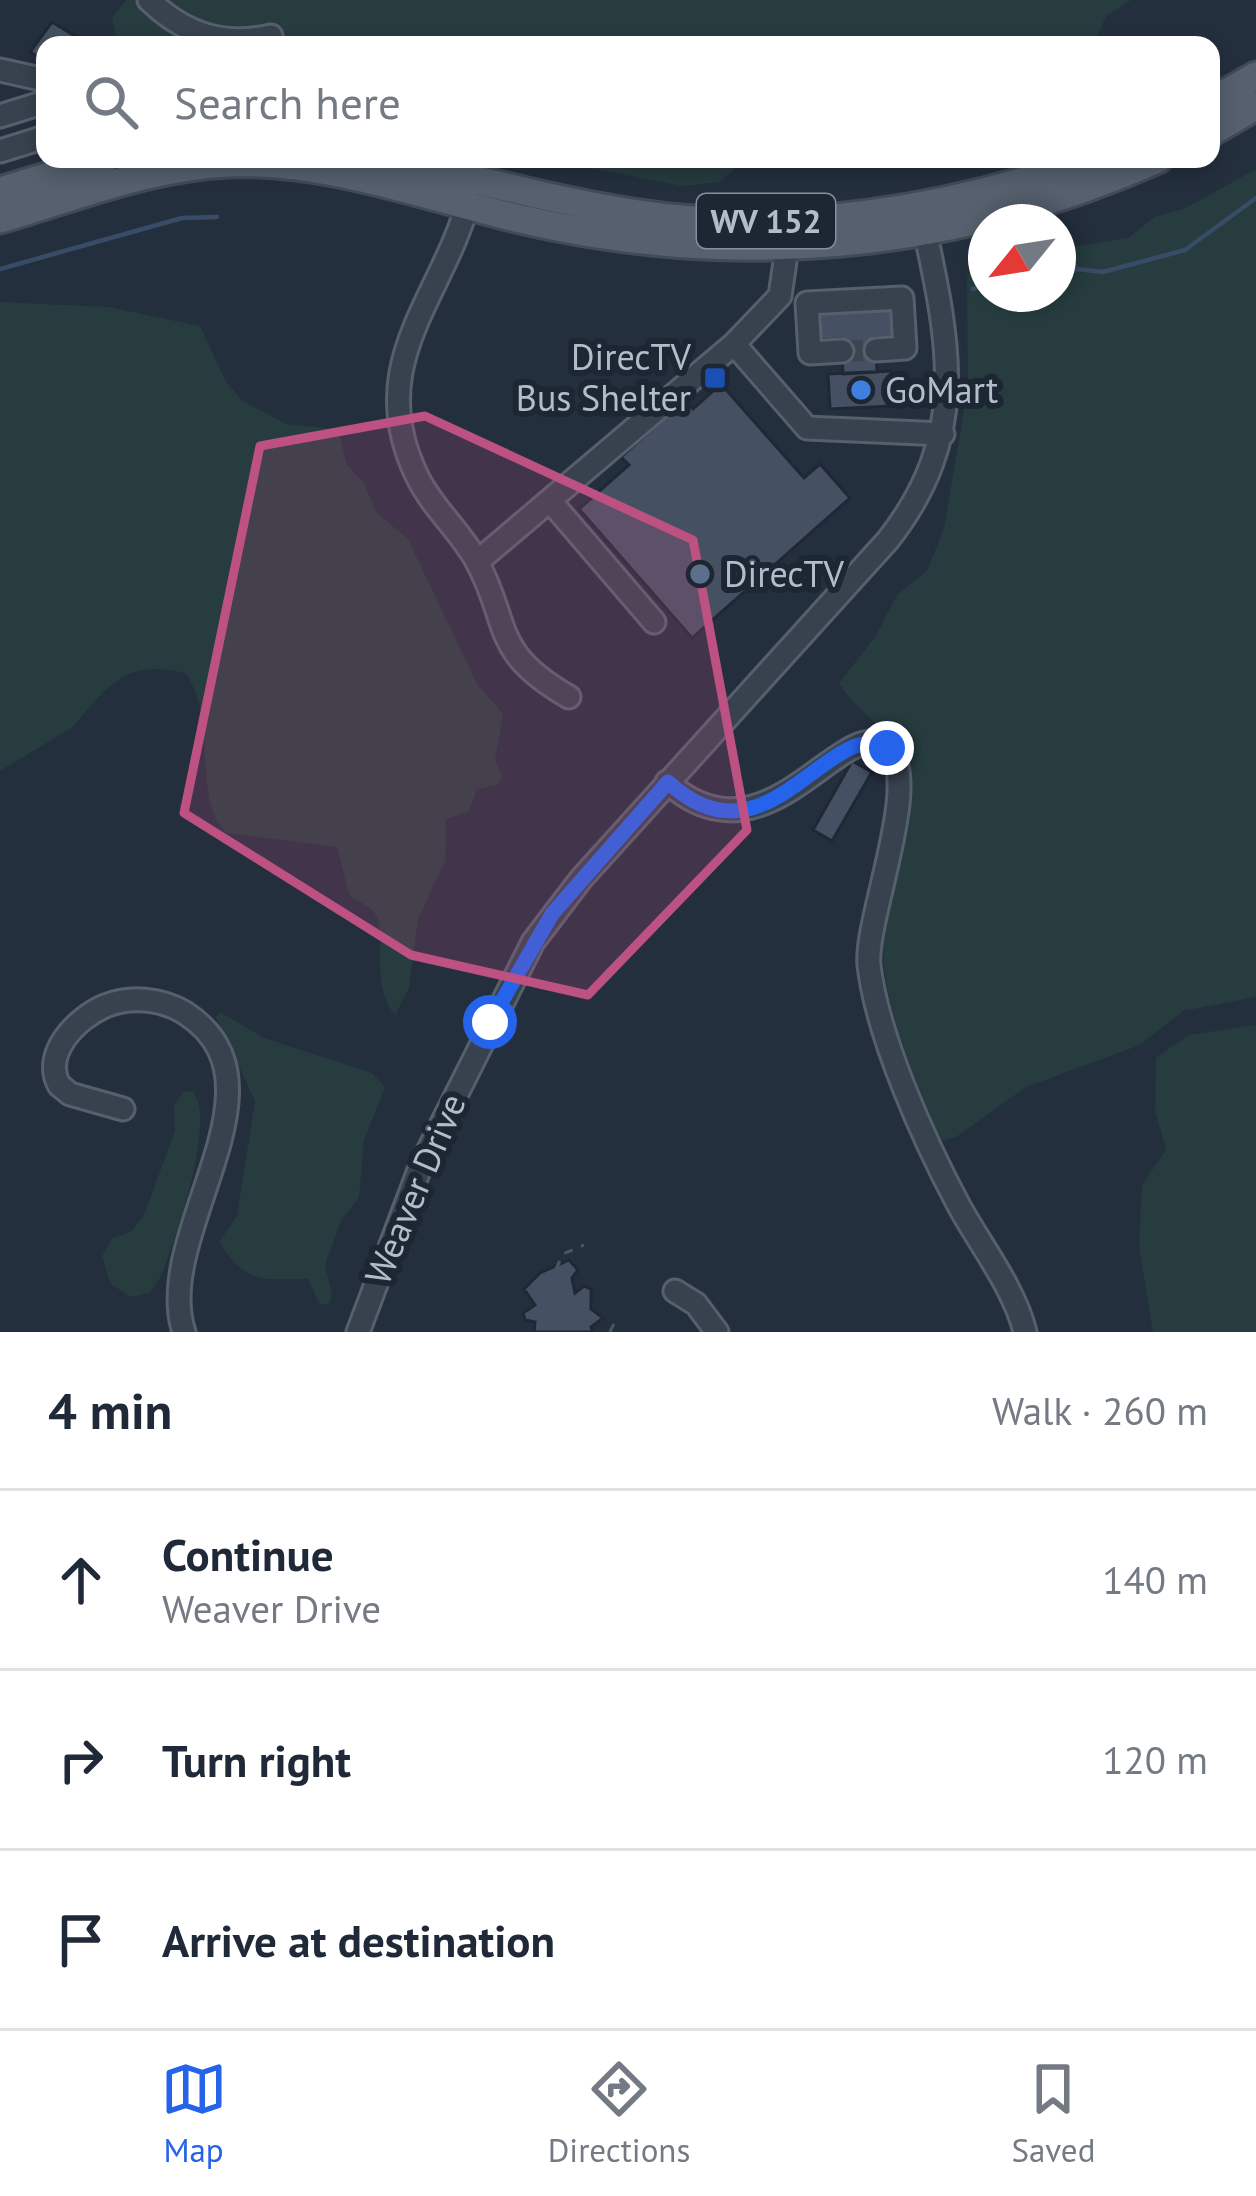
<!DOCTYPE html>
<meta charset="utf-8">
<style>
:root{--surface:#fff;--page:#f6f6f7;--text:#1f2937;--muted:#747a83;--line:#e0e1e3;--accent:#2563eb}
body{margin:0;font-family:"PT Sans",sans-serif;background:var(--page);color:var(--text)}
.compass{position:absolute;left:968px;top:204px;width:108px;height:108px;border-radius:50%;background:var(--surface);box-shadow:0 6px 18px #0003;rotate:240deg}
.stop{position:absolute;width:36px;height:36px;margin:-27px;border:9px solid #2563eb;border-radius:50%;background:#fff}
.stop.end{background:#2563eb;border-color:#fff;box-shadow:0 3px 12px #0008}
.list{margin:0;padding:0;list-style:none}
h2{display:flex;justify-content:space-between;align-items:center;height:156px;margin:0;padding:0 48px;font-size:51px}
h2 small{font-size:39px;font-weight:400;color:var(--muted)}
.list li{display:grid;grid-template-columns:78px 1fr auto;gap:36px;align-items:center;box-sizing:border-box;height:180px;padding:0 48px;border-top:3px solid var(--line)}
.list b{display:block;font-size:45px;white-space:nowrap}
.list p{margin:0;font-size:39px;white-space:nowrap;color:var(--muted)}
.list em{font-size:39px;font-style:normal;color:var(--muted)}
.icon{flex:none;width:66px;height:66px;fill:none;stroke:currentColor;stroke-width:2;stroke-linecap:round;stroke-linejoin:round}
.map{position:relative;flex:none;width:1256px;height:1332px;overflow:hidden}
.search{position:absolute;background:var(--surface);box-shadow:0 6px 18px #0003;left:36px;right:36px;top:36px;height:132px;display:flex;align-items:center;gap:30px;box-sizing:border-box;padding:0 42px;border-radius:24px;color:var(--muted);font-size:45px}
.sheet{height:696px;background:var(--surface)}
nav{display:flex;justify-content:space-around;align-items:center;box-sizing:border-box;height:168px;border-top:3px solid var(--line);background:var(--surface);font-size:33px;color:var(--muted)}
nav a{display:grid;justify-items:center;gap:6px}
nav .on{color:var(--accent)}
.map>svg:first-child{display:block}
</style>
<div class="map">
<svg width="1256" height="1332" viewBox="0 0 1256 1332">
<rect width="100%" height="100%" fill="#242f3e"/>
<path fill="#263c3f" d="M126,0H1131L1106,16L1094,45H118L112,18Z
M543,159H747L719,182L683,186Z
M1256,169V997L1183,1011L1140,1045L1026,1087L956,1137L940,1141C917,1079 884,1014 883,947C882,881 928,825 905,757C898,735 856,713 839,683L875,637L897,595L927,571L944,528L968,387L967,275L986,265V294H1058V249L1128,238L1156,216L1184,209Z
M0,302L108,307L200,326L226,382L243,401L286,424L326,428L339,435L347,465L364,483L377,513L408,539L477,684L503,714L495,759L502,777L497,785L477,789L469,811L446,819L445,861L418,919L409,988L395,1015C367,981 390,929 373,911C368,905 356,901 349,895L337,847L227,833C190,799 220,720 185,673C124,658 107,688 73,726C69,730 10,765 0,771Z
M220,1012L264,1038L372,1073L385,1087L364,1140L359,1197L341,1221L325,1265L332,1296L328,1305L319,1303L308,1279C261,1279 248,1286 219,1242L237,1216L255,1101L216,1017Z
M1256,1025V1332H1153L1139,1245L1142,1185L1166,1150L1155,1110L1156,1058L1189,1035Z
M192,1091C218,1117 175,1241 161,1276L150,1293L130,1297L110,1283L102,1256L112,1238L131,1232L144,1215L175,1131L174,1105L183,1092Z"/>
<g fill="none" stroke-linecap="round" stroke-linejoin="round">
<path stroke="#394c67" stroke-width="4.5" d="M1058,267L1103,272L1185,250L1256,198
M0,269L182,218L217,217
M973,289L986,285"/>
</g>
<path fill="#455162" stroke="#1f2835" stroke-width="3" d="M52,22L78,38L75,45H45V61L30,52Z
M895,307L897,337L876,338L877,372L843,374L841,339L820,340L818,311Z
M891,371L893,406L830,409L828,374Z
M721,384L804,478L820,464L850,498L692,638L579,509L629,465L621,457L685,400L693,409Z
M852,761L872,772L832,841L813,830Z
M569,1260L578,1270L572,1278L575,1293L584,1286L591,1289V1309L603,1318L591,1327L593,1332H534L535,1322L525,1320L523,1313L535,1305L524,1289L540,1273Z"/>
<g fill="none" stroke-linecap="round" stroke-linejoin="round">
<path stroke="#3a4453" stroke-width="21" stroke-dasharray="21 10" stroke-linecap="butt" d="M842,351L876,350"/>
<defs>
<path id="minor" d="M149,0C184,34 223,47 271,36
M0,70L45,80
M0,116L45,102
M0,151L45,137
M471,191C447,295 361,360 417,476C432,507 458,529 475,558C512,624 488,650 569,697
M734,344L807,428L943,434
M842,351L810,353L807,303L902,298L905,348L876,350
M551,502L654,622
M477,562L734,344L780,296L787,248
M667,782C766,871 839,716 885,746C926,773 864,920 869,965C877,1036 924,1140 958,1204C980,1245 1014,1287 1025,1332
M123,1109L70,1094L59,1085C42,1053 77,1018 105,1006C130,996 161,998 185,1013C296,1084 151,1234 184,1332
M675,1291L696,1304L717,1332
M358,1332L421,1165L533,942L581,879L888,540C971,434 949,343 923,221"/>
<path id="major" d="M1211,102L1256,76
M1211,132L1256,106
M391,159C471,178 551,200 632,213C786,237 947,211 1092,159
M0,191L105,159
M0,219C76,197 150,166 230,163C326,159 424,196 516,218C735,270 952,250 1158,159"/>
</defs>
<use href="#minor" stroke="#565f6c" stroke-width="27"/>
<use href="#major" stroke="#414a57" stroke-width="33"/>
<path stroke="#44595c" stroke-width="3" stroke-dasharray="9 9" stroke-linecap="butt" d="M556,1269L563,1254L584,1245
M610,1332L617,1317"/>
<use href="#minor" stroke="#38414e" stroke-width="21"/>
<use href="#major" stroke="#56606e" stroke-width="27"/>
</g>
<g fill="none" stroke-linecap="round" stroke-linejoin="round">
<path stroke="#2563eb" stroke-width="15" d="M490,1022L552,914L668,782C767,874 829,715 887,748"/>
</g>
<path fill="#bd5182" fill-opacity="0.2" stroke="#bd5182" stroke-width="9" stroke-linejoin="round" d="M425,416L693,540L747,830L588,995L411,955L184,813L260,446Z"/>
<rect fill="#1a4fb4" stroke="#1d2633" stroke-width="4.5" x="703" y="366" width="24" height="24" rx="6"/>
<circle fill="#3f7fe0" stroke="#1d2633" stroke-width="4.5" cx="861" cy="390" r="12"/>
<circle fill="#5c6f8a" stroke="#1d2633" stroke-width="4.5" cx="700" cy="574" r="12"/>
<g text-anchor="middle" stroke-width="12" stroke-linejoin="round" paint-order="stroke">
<rect fill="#1d2633" stroke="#878f9c" stroke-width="3" x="697" y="194" width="138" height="54" rx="9"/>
<g font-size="33" font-weight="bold" fill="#b4bcc9">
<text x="766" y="233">WV 152</text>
</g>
<g font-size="36" fill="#b4bcc9" stroke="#1d2633" text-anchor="start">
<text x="691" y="370" text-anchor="end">DirecTV<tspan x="691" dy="41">Bus Shelter</tspan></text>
<text x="885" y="403">GoMart</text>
<text x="724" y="587">DirecTV</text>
</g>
<g font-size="36" fill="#b4bcc9" stroke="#1d2633">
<text transform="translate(415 1189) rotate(-67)" y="13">Weaver Drive</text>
</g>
</g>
</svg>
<svg class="compass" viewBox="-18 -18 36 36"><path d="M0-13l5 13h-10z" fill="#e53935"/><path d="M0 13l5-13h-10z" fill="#747a83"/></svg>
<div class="stop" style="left:490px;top:1022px"></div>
<div class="stop end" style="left:887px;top:748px"></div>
<div class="search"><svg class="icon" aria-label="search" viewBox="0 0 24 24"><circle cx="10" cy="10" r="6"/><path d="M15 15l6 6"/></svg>Search here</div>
</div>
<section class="sheet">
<h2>4 min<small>Walk · 260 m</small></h2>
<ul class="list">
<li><svg class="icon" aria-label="ahead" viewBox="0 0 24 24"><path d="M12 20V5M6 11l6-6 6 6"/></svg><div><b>Continue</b><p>Weaver Drive</p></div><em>140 m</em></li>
<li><svg class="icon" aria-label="right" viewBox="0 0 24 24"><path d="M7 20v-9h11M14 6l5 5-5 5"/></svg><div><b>Turn right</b></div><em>120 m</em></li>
<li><svg class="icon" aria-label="arrive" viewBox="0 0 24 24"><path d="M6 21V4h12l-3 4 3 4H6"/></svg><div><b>Arrive at destination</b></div></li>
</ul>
</section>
<nav>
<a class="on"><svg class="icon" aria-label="map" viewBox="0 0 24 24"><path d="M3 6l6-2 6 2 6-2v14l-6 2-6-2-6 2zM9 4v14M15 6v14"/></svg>Map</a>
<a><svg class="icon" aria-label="directions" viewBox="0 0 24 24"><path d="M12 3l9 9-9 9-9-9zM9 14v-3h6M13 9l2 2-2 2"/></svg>Directions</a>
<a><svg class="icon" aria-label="saved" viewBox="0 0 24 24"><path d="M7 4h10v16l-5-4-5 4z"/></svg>Saved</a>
</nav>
